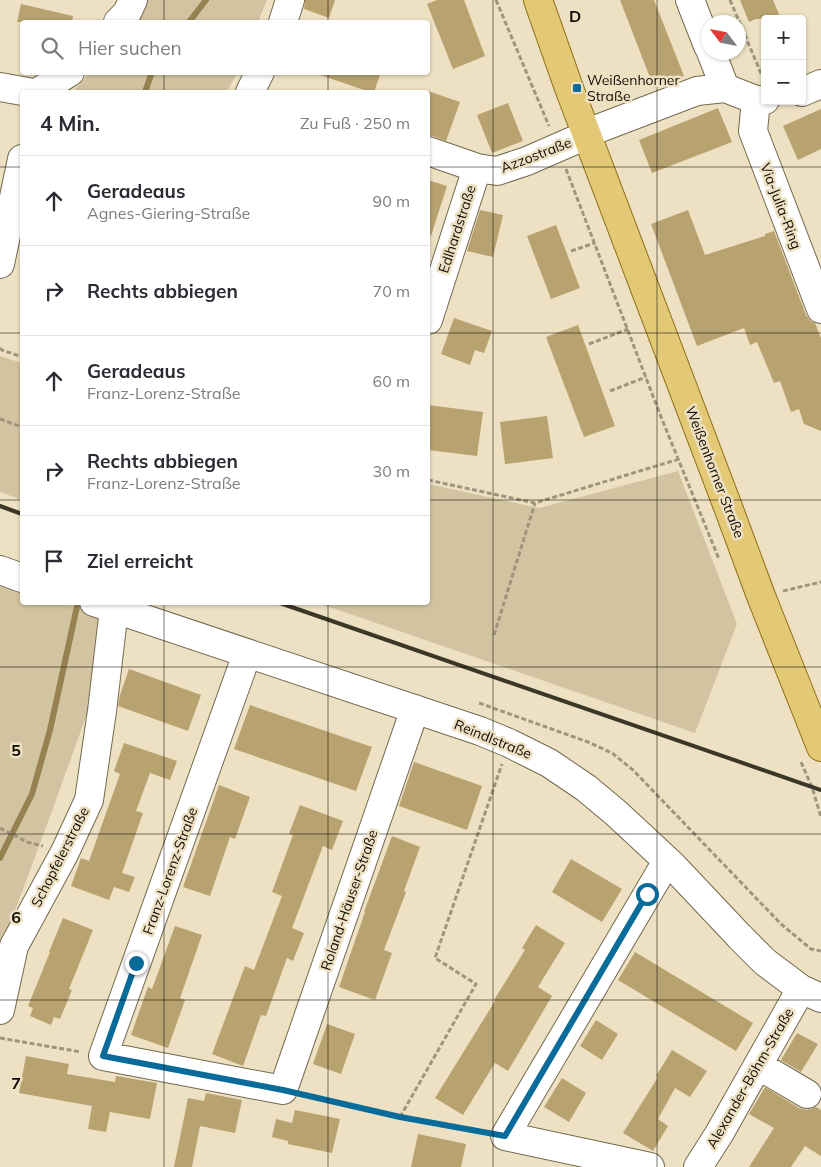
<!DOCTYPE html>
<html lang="de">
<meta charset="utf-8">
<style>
:root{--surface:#fff;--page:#f7f7f7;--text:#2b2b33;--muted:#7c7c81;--line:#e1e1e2}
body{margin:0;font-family:Mulish,sans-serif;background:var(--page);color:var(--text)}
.controls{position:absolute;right:15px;top:15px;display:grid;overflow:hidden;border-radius:5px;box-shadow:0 1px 4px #0004}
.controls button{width:45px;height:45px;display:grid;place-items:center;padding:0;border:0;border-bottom:1px solid var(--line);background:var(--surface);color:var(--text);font:25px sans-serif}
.compass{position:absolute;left:701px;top:15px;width:45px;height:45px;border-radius:50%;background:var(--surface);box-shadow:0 1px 4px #0004;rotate:302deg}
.stop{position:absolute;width:15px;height:15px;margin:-11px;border:4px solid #086b99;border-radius:50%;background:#fff}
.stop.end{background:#086b99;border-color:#fff;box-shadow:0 1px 5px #0008}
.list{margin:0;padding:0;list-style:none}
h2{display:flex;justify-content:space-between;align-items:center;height:65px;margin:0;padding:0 20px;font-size:21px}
h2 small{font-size:16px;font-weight:400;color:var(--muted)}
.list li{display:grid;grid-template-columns:32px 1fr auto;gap:15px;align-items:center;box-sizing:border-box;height:90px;padding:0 20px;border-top:1px solid var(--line)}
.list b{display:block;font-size:19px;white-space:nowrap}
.list p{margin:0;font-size:16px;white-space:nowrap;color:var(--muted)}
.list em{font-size:16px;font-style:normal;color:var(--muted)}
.icon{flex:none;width:28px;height:28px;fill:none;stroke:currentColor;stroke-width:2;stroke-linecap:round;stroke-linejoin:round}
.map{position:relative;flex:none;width:821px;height:1167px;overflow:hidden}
.search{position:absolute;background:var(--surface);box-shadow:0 1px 4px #0004;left:20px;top:20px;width:410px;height:55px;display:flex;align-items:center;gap:12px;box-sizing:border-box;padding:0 18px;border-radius:5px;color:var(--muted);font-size:19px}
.panel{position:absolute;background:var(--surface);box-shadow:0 1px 4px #0004;left:20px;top:90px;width:410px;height:515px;border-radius:5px}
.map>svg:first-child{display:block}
</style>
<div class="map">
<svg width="821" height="1167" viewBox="0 0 821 1167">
<rect width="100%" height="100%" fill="#eee1c3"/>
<path fill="#d3c4a1" d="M146,0H267L258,22H131Z
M89,73V72L237,73L227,92H73Z
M0,356L22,363V500L0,492Z
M678,471L737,624L695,733L318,603L428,602V484L539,508Z
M0,584L22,591V602L62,603L102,614L91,703L48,822L0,951Z"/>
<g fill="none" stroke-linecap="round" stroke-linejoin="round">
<path stroke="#968250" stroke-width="6" d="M189,22L206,0
M145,92L152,72
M0,858L32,794L50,730L78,602"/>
</g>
<path fill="#b8a26f" d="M305,0H335L329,18L304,9Z
M437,0H464L485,56L453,69L427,4Z
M620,0H654L684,76L654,88Z
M740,0H773L781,19H756L749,22Z
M21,4L73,16L72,22H17Z
M321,72H381L374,92H370L320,75Z
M428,91L460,102L446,141L433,136H428Z
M508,103L523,141L492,153L477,115Z
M718,108L732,142L652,173L639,140Z
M821,109V149L798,160L783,126Z
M428,180L447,186L431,236L428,235Z
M480,210L503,215L493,257L467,251Z
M688,210L705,255L765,236V234L774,231L806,315L811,321L815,323L821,338V431L804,424L799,409L791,412L780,381L774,383L757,342L750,345L744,328L697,346L651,224Z
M556,225L580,288L551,299L527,236Z
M454,318L492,331L484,353L475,350L470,365L441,354Z
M578,325L615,426L584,437L546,337Z
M428,405L483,412L477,456L428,450Z
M547,416L553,458L505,464L500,422Z
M129,669L201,695L188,731L118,706L120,695Z
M250,705L372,747L356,791L234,749Z
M124,743L177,761L170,780L150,773L136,811L143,813L122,873L135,877L129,892L114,887L109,900L71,886L81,858L89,861L120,774L114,771Z
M414,762L482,786L467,830L399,806Z
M219,785L250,797L235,839L230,837L210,896L183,887Z
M300,805L343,821L332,850L323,846L292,928L304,933L293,961L287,958L266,1016L261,1015L243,1066L212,1054L245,966L254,970L282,896L272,892L293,835L289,834Z
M392,836L420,847L404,891L406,892L384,950L392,953L375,1000L339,987L365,912H364Z
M571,859L622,889L602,922L552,892Z
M63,918L93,930L69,989L72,990L60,1019L54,1017L51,1025L30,1016L33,1008L28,1006L50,952H49Z
M536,925L565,943L538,987L552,996L508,1071L495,1063L463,1115L435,1098L495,1001L494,1000L525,950L522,948Z
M175,926L202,935L180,998L185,1000L168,1048L131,1035L148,987L152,989Z
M635,952L753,1023L736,1051L618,980Z
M596,1020L618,1034L602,1060L580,1046Z
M327,1024L355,1034L341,1074L313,1064Z
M797,1033L818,1044L801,1072L781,1060Z
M672,1050L707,1071L690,1097L675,1088L658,1119L668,1126L653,1151L623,1133L658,1077L656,1076Z
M26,1056L69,1064L67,1074L115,1082L116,1076L157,1083L150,1119L110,1112L106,1132L88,1129L92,1106L19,1093Z
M562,1078L586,1093L569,1122L544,1107Z
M765,1087L799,1108L807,1110L816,1107L821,1110V1156L805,1146L791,1167H749L774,1128L749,1114Z
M206,1093L242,1100L235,1133L200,1126L192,1167H174L188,1098L204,1101Z
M295,1110L340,1119L332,1153L288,1144V1141L272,1137L276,1119L292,1123Z
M418,1134L466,1144L461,1167H411Z"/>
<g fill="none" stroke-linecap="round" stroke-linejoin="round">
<defs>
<path id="minor" d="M690,0L708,46
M118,22L127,13L133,0
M283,22L290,0
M711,52L725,88
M0,87L28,92
M38,92L70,72
M250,92L260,72
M802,92L821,84
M756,100L753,131L821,309
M428,151L477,168L497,171L527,161L575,140L600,128L697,91L725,88L756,100H765
M0,264L22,159
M428,320L477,168
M0,570L22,578
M94,602L480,731L509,743L549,763L586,788L616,813L673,866L740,937L765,962L801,989L821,998
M247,654L103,1056L283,1090L415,709
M0,1010L14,946L65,852L89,800L102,711L114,609
M758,1065L807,1094
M650,1167L505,1136L667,861
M698,1167L719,1134L801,989"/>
<path id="major" d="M538,0L569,88L728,507L761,596L821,747"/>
</defs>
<use href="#minor" stroke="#74694e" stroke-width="30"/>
<use href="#major" stroke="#8d6e13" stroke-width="30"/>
<path stroke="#9f957f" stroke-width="3" stroke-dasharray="5 2.5" stroke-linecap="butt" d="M496,0L549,126
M730,0L763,78
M566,169L661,417L719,559
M571,251L595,243
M589,344L628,329
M0,348L2,350L22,357
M610,391L646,377
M0,419L22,427
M428,480L535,503L679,459L680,458
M783,591L821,582
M494,635L535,503
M479,703L588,742L612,753L633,770L781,924L811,949L821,951
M801,762L812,787L821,817
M0,828L27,842L43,846
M0,1038L81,1052
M305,1095L400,1117L483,1132
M400,1117L476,984L435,958L502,764"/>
<use href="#minor" stroke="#fff" stroke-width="28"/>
<use href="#major" stroke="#e3c876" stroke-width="28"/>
<path stroke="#3c3629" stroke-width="4" d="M0,506L22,514
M277,602L821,790"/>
</g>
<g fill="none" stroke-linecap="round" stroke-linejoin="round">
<path stroke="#086b99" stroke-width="6" d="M136,963L103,1056L283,1090L400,1117L505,1136L647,894"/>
</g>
<path fill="none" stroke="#100c03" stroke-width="1" stroke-opacity="0.55" d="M164,0V22M328,0V22M493,0V1167M657,0V1167M164,72V92M328,72V92M0,167H22M428,167H821M0,333H22M428,333H821M0,500H22M428,500H821M164,602V1167M328,602V1167M0,667H821M0,834H821M0,1000H821"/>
<rect fill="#086b99" stroke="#eee1c3" stroke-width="2" x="572" y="83" width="10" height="10" rx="2.5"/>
<g text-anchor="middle" stroke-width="5" stroke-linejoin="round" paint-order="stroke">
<g font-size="14" fill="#100c03" stroke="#eee1c3" text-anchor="start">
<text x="587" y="85">Weißenhorner<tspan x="587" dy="16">Straße</tspan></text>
</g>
<g font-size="14" fill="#100c03" stroke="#eee1c3">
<text transform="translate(536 155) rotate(-21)" y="5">Azzostraße</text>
<text transform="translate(781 206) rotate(69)" y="5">Via-Julia-Ring</text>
<text transform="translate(457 229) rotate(-72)" y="5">Edlhardstraße</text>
<text transform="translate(715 472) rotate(69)" y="5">Weißenhorner Straße</text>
<text transform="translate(493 739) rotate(22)" y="5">Reindlstraße</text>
<text transform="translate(60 857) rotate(-63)" y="5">Schopfelerstraße</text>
<text transform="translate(170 871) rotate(-70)" y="5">Franz-Lorenz-Straße</text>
<text transform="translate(349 900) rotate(-71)" y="5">Roland-Häuser-Straße</text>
<text transform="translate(750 1078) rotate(-60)" y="5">Alexander-Böhm-Straße</text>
</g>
</g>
<g font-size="16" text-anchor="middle" font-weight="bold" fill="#100c03" stroke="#eee1c3" stroke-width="5" stroke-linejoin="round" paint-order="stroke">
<text x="575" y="22">D</text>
<text x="16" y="756">5</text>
<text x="16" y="923">6</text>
<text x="16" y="1089">7</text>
</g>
</svg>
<div class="controls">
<button>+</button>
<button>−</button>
</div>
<svg class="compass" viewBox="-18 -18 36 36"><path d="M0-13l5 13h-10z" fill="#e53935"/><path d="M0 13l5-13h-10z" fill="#7c7c81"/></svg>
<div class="stop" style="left:647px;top:894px"></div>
<div class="stop end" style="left:136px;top:963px"></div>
<div class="search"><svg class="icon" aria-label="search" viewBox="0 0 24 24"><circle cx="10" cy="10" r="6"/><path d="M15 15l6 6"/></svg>Hier suchen</div>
<section class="panel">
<h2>4 Min.<small>Zu Fuß · 250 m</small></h2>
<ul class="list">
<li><svg class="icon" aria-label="ahead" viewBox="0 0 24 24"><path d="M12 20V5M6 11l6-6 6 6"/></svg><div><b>Geradeaus</b><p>Agnes-Giering-Straße</p></div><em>90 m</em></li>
<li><svg class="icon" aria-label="right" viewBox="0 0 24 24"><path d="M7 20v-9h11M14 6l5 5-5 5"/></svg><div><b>Rechts abbiegen</b></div><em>70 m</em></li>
<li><svg class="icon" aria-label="ahead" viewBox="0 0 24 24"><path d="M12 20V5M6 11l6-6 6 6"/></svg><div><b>Geradeaus</b><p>Franz-Lorenz-Straße</p></div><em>60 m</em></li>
<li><svg class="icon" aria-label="right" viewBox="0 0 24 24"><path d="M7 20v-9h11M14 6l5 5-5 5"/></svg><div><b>Rechts abbiegen</b><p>Franz-Lorenz-Straße</p></div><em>30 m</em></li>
<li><svg class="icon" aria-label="arrive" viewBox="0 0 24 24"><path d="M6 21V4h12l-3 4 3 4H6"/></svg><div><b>Ziel erreicht</b></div></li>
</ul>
</section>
</div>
